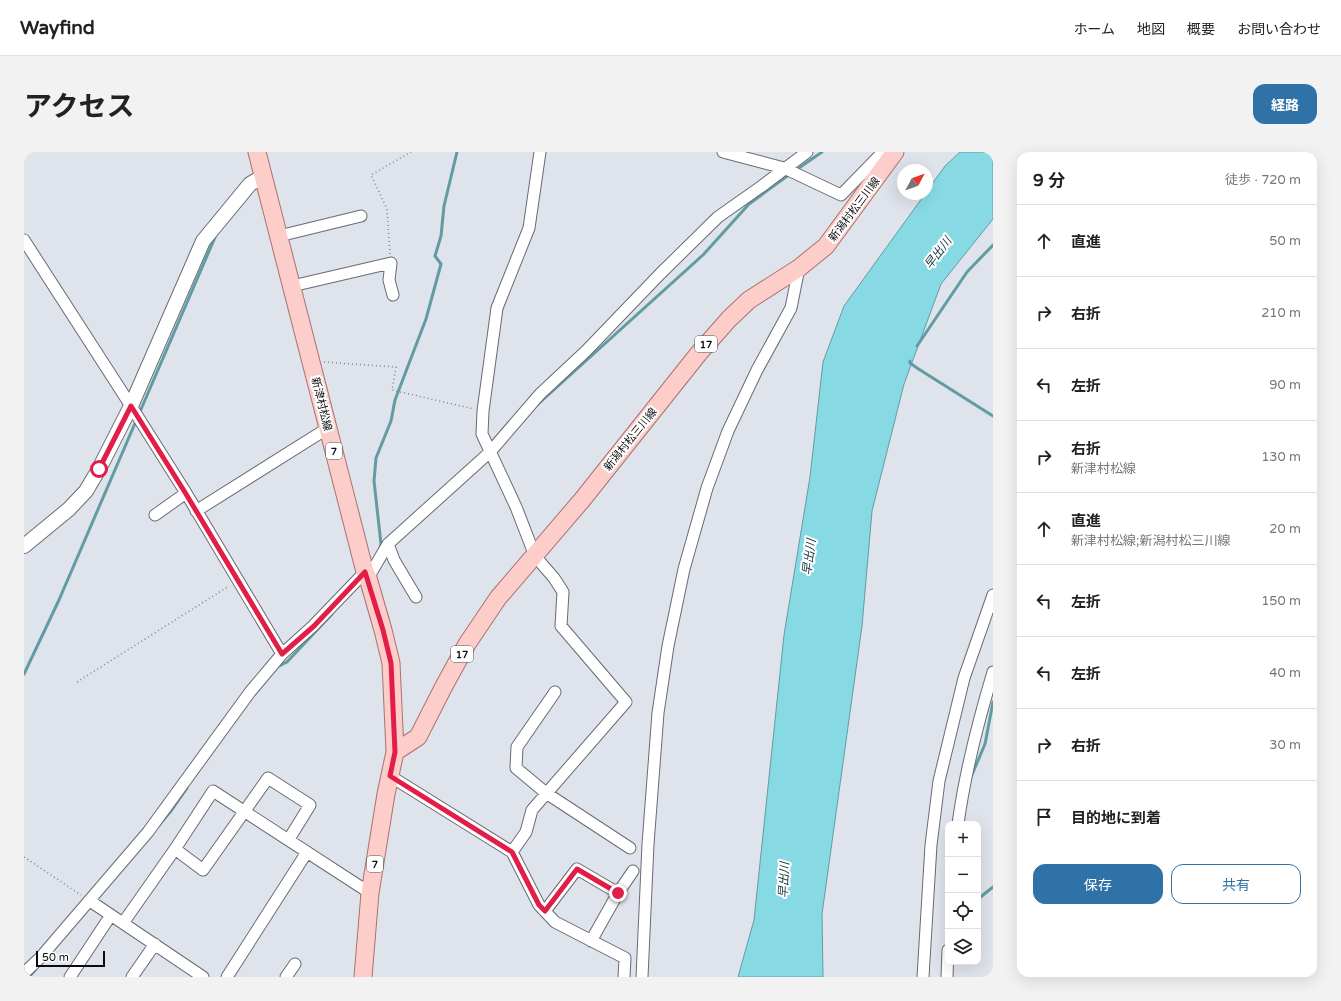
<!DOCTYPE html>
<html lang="ja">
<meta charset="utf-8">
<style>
:root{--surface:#fff;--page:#f2f2f2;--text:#222;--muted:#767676;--line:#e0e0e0;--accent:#2f72a8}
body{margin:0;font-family:"Varela Round","Noto Sans JP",sans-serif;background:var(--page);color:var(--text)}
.controls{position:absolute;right:12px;bottom:12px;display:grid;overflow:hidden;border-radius:8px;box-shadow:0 4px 16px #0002}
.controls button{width:36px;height:36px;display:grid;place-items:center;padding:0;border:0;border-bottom:1px solid var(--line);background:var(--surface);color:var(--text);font:20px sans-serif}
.compass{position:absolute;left:873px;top:12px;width:36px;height:36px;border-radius:50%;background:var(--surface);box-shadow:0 4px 16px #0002;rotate:49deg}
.scale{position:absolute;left:12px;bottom:10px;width:69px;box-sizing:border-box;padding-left:4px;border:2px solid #0a0b0e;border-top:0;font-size:11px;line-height:14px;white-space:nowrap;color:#0a0b0e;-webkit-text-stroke:3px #fff;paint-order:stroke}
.stop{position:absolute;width:12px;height:12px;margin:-9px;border:3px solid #e11d48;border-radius:50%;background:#fff}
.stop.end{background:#e11d48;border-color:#fff;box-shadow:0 1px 4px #0008}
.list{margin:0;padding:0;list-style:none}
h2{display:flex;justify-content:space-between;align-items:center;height:52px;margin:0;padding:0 16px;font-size:17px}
h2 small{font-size:13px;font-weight:400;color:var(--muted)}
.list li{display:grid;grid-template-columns:26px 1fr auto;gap:12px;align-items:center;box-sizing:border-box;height:72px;padding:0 16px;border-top:1px solid var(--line)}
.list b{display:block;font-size:15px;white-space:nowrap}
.list p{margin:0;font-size:13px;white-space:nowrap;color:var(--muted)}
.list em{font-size:13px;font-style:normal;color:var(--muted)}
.actions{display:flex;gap:8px;padding:12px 16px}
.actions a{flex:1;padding:9px 0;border:1px solid var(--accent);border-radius:12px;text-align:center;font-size:14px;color:var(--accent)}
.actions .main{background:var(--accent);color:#fff}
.icon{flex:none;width:22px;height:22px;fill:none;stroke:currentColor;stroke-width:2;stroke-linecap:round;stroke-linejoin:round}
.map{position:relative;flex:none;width:969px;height:825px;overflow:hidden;border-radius:12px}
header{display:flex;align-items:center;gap:24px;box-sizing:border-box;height:56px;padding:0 20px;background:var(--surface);border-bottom:1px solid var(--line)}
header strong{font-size:19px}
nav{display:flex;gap:22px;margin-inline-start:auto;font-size:14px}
.intro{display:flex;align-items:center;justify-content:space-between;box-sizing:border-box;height:96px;padding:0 24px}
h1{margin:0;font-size:28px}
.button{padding:10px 18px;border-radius:12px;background:var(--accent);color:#fff;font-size:14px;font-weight:700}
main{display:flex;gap:24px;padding:0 24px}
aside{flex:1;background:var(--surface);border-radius:12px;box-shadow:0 4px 16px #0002}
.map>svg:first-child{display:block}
</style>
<header>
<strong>Wayfind</strong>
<nav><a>ホーム</a><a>地図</a><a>概要</a><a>お問い合わせ</a></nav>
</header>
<div class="intro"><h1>アクセス</h1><a class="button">経路</a></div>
<main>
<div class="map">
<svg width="969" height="825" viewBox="0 0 969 825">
<rect width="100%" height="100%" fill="#dfe3eb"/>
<path fill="#87dae3" stroke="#629ca3" d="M936,0H969V67L917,132L880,232L848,359L838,474L798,762L799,825H714L730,768L760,483L786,325L799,210L820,154L901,42H903V39L921,14Z"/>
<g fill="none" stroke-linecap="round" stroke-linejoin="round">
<path stroke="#629ca3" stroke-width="3" d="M772,18L798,0
M893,194L943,120L969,93
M886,209V211L893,216L969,264
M513,253L679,103L725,52L766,22
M115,262L192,83
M356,396L357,392L350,329L352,306L367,269L371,248L402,167L417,112L411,104L417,84L420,54L433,0
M253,515L263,510L308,462
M0,522L35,448L112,269
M947,625L961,592L969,550
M135,673L147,659L163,636
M954,747L969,735
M5,825L12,817"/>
<defs>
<path id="minor" d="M699,0L760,16L817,43L859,0
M255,84L337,64
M0,88L107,254L162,341L258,502
M268,134L367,111L365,128L369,143
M172,359L304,276
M131,363L162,341
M364,392L370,408L392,445
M344,426L364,392L466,300L516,242L562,199L636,122L694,65L738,34L783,0
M531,540L493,595L492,616L522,641L606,696
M366,624L488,700L515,753L531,770L601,806L600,825
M934,672C941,620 954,570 969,520
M151,697L179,718L244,626L286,653L265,687
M488,700L502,680L508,658L602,550L537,474L539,440L530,426L511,404L492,355L458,282L459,259L473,156L505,76L516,0
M66,749L179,825
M521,759L553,717L594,741
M99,771L151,697L189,639L346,741
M567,789L594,741L609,719
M0,821L16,806L124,680L226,540L258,502L289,474L341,420
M46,825L87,763
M108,825L131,792
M203,825L283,700
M262,825L271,812
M618,825L624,692L634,561L644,494L660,417L683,336L704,279L733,218L767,156L775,116
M899,825L907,693L915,629L940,526L969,443
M923,825L924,798"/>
<path id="tertiary" d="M0,394L45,357L62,339L75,317L107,254L179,89L226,32L240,24"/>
<path id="primary" d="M233,0L341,420L344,426L359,478L367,511L371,600L362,642L346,741L339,825
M371,600L394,585L420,534L443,492L474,446L558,348L675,201L705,167L725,148L775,116L802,94L871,0"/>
</defs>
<use href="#minor" stroke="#686b72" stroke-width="13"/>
<use href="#tertiary" stroke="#686b72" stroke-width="16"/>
<use href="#primary" stroke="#a77370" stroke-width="19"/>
<path stroke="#7e8187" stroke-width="1.5" stroke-dasharray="1 3" stroke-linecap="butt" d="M366,102L363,57L347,23L387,0
M300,210L372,215L368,238L450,257
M53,530L205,434
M0,705L57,743"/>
<use href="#minor" stroke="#fff" stroke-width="11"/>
<use href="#tertiary" stroke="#fff" stroke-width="14"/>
<use href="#primary" stroke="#fdcdc9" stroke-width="17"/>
</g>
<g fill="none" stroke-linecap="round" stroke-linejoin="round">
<path stroke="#e11d48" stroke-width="5" d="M75,317L107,254L162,342L258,502L290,474L341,420L359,478L367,511L371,600L366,624L488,700L515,753L521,759L553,717L594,741"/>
</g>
<g text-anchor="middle" stroke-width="4" stroke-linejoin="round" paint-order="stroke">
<g fill="#fff" stroke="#545456" stroke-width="1">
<rect x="671" y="184" width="22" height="16" rx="3"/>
<rect x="302" y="291" width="16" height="16" rx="3"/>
<rect x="427" y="494" width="22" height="16" rx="3"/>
<rect x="343" y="704" width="16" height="16" rx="3"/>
</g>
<g font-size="10" font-weight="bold" fill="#0a0b0e">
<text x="682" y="196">17</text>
<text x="310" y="303">7</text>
<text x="438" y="506">17</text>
<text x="351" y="716">7</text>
</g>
<g font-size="11" fill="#0a0b0e" stroke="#fff">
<text transform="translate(830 57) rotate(-53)" y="4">新潟村松三川線</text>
<text transform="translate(298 252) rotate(76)" y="4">新津村松線</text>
<text transform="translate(606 287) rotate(-51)" y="4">新潟村松三川線</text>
</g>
<g font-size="12" font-style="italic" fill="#123b3f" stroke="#fff">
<text transform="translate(914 101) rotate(-53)" y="4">早出川</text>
<text transform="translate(785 405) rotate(-82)" y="4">早出川</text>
<text transform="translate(760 728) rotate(-87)" y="4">早出川</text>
</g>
</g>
</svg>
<div class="controls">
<button>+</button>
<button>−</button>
<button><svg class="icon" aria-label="locate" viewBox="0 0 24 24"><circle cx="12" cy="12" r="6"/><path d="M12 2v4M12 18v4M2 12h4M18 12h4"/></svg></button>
<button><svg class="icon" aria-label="layers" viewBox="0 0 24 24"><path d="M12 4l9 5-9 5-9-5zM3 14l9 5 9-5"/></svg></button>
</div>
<svg class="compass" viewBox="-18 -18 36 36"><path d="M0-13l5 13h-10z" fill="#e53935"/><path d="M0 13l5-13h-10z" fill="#767676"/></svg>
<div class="scale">50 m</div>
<div class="stop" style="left:75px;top:317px"></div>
<div class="stop end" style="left:594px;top:741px"></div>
</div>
<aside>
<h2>9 分<small>徒歩 · 720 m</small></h2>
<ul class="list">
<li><svg class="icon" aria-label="ahead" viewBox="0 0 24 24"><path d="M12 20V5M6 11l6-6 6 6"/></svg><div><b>直進</b></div><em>50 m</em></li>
<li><svg class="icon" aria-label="right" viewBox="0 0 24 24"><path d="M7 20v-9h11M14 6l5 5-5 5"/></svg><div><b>右折</b></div><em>210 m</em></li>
<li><svg class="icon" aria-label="left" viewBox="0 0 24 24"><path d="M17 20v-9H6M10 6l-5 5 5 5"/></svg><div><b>左折</b></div><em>90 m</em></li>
<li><svg class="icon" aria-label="right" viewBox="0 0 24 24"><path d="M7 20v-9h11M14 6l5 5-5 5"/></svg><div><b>右折</b><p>新津村松線</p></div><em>130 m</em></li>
<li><svg class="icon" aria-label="ahead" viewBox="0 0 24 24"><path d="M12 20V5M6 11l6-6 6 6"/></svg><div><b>直進</b><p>新津村松線;新潟村松三川線</p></div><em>20 m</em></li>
<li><svg class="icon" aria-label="left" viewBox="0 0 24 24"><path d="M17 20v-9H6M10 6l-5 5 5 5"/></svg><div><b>左折</b></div><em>150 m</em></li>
<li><svg class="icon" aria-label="left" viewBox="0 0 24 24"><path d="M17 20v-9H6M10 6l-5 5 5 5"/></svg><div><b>左折</b></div><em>40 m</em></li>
<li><svg class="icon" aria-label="right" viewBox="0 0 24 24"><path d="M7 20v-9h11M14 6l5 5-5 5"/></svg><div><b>右折</b></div><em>30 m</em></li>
<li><svg class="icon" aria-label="arrive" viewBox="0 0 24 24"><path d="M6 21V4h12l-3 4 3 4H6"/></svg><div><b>目的地に到着</b></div></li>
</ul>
<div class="actions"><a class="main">保存</a><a>共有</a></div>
</aside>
</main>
